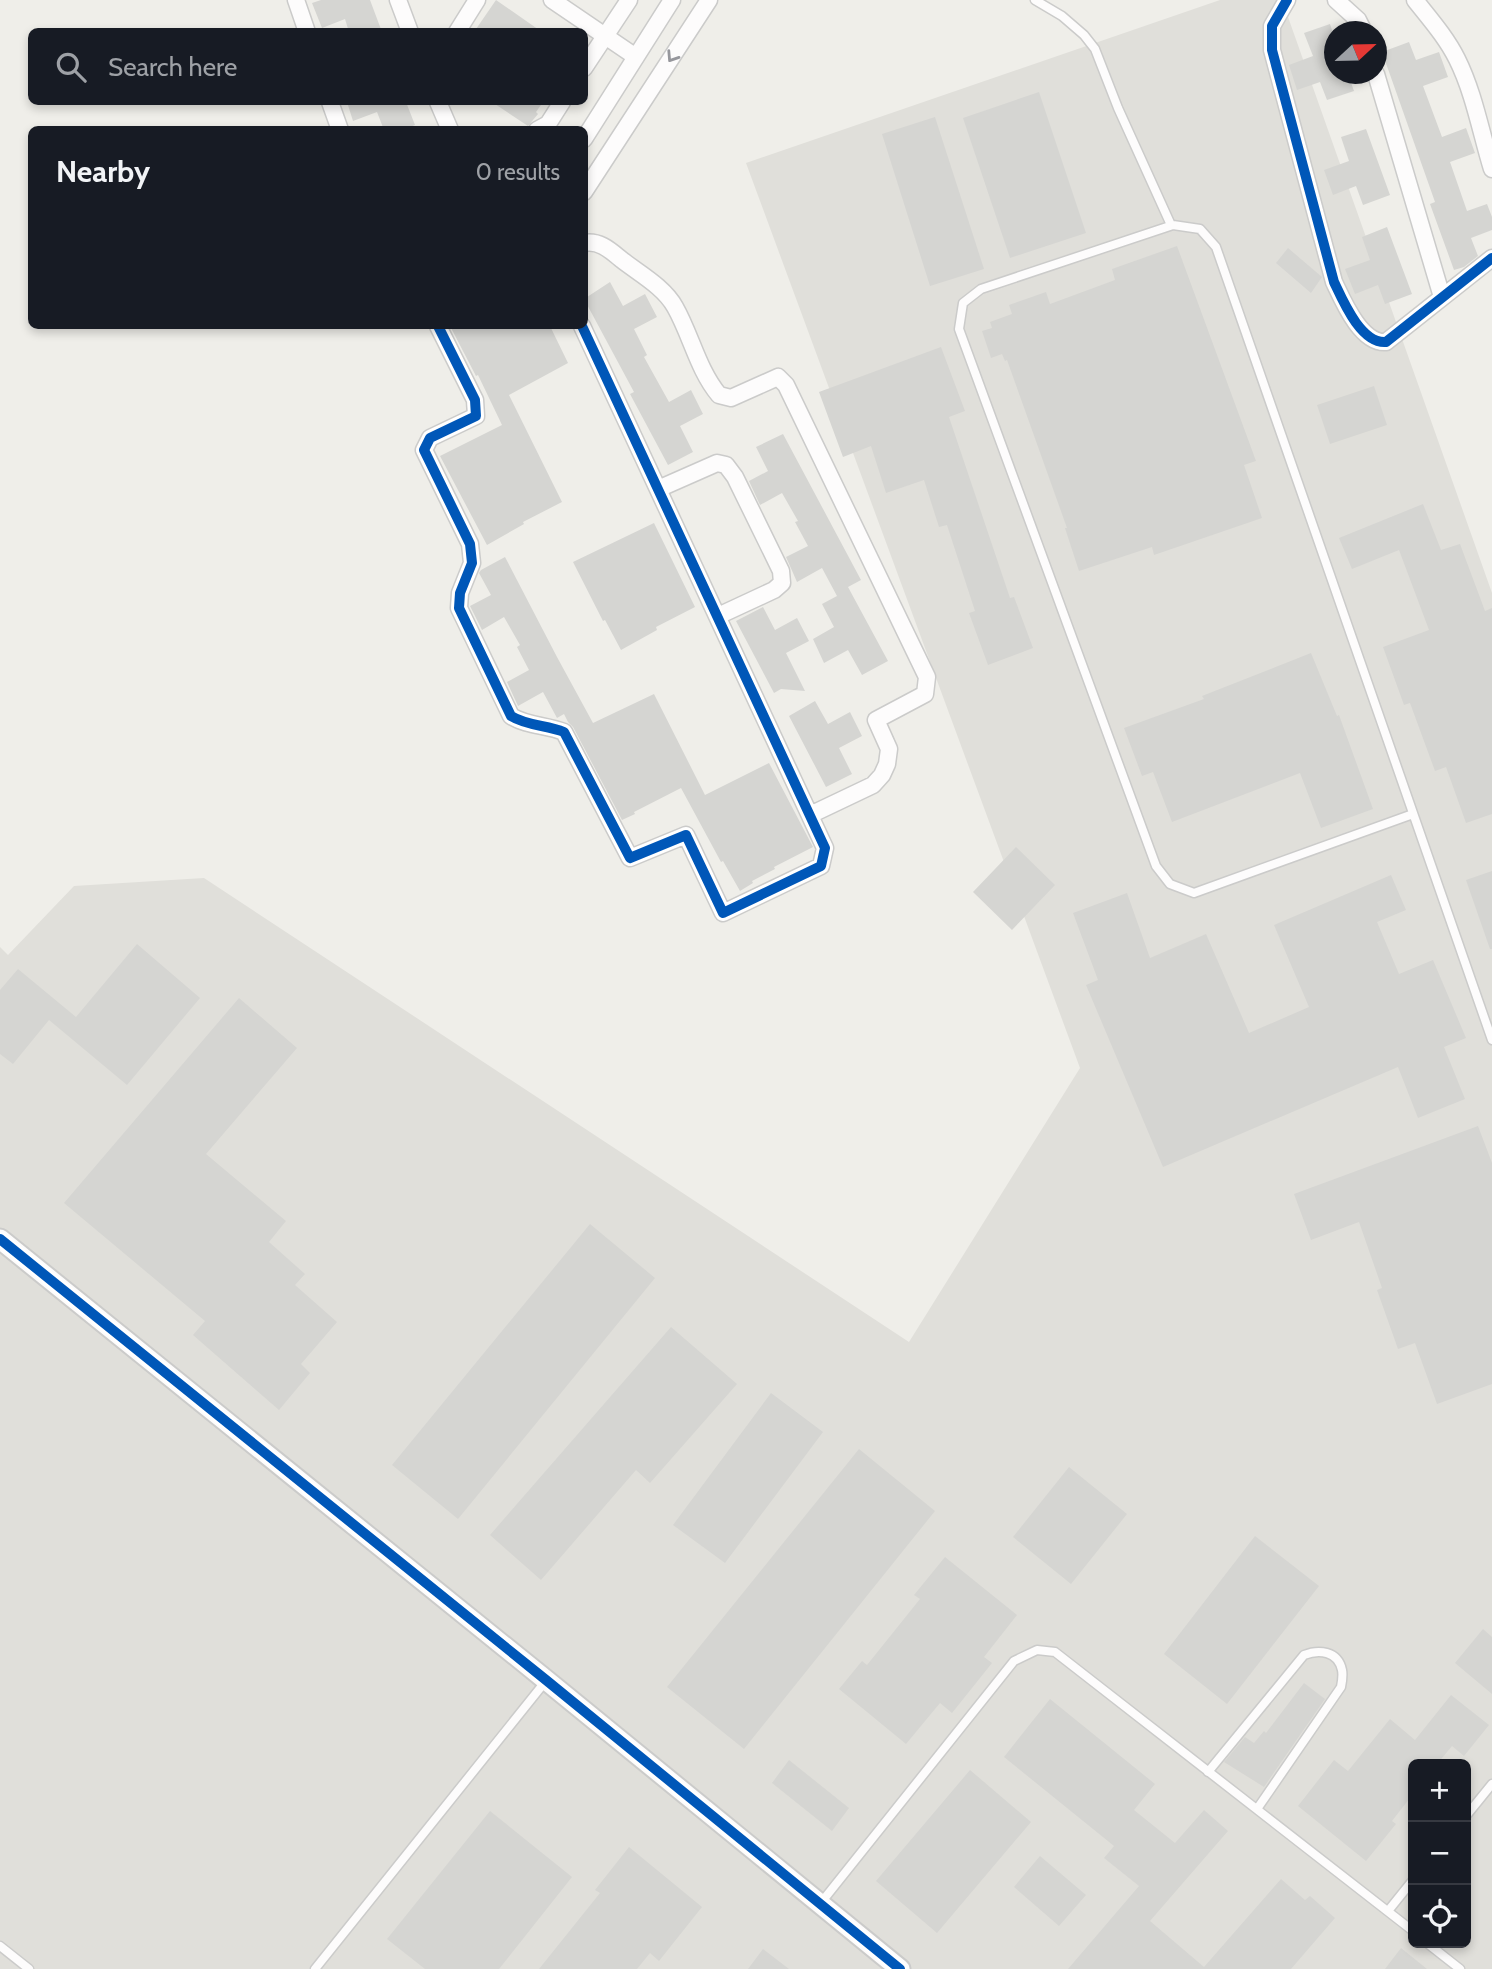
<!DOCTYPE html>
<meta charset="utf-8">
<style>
:root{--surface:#171b24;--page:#242831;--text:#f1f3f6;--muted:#9ea1a6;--line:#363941}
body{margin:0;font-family:Cabin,sans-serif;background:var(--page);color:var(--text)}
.controls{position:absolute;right:21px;bottom:21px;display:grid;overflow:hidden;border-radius:10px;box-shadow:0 4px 10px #0003}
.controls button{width:63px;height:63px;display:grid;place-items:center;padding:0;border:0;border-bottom:2px solid var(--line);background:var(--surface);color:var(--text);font:35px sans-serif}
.compass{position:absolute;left:1324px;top:21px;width:63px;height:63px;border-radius:50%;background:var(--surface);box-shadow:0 4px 10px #0003;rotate:68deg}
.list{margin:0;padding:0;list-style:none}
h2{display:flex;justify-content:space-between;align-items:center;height:91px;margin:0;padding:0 28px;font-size:30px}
h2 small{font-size:23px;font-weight:400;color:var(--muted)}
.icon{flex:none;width:38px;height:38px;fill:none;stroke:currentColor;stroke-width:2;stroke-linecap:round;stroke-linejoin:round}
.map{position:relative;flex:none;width:1492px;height:1969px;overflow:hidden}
.search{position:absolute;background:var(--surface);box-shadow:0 4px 10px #0003;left:28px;top:28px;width:560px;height:77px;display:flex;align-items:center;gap:18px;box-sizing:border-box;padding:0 24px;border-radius:10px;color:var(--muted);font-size:26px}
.panel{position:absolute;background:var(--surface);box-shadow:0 4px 10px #0003;left:28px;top:126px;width:560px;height:203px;border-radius:10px}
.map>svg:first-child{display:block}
</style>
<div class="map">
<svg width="1492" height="1969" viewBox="0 0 1492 1969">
<rect width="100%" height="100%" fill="#efeee9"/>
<path fill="#e0dfda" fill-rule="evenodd" d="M1220,0H1282L1492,593V1969H0V947L8,955L74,886L204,878L909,1342L1080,1068L746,163ZM1413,1764H1466V1943H1413Z"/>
<path fill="#d5d5d2" d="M321,0H370L382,32H349L345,19L322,28L312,3Z
M496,0L542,32H474Z
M1330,24L1334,36V74H1348L1354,91L1327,100L1320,82L1297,90L1289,65L1313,56L1304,33Z
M1409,42L1416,60L1439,52L1448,77L1423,86L1442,137L1466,128L1475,153L1450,162L1467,211L1487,204L1492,217V230L1471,238L1478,256L1464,267L1454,270L1430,204L1435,202L1382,52Z
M1039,92L1086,233L1010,258L963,118Z
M347,102H406L415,125L403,130H384L377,112L353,121Z
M492,102H543L536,112L538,114L528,126Z
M935,117L984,269L930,286L882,134Z
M1366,129L1390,195L1363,205L1356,186L1333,195L1324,170L1349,161L1341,137Z
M1387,227L1412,294L1385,304L1378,285L1355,294L1345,269L1370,260L1362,237Z
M1177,246L1256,461L1244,465L1262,518L1154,555L1152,547L1079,571L1065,528H1067L1007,360L1005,361L1002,354L991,358L982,331L992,328L990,322L1012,314L1009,305L1046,292L1050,304L1115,280L1112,269Z
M1288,248L1322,277L1311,293L1276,263Z
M610,282L623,306L645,294L657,317L634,329L647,355L644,357L669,402L691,390L703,414L680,426L693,452L668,465L630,394L634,392L584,299Z
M450,326H550L568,363L509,395L562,502L523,522L524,524L487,545L440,456L502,425L478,375L476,376Z
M941,347L965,411L949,417L1010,598L1014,597L1033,648L988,665L969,613L975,611L947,525L939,527L924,480L886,493L871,446L843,457L819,392Z
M1374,386L1387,425L1330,444L1317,405Z
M783,434L861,580L848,587L888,661L862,675L848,650L824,663L813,639L834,627L822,604L837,596L822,568L797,582L786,557L808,546L795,522L798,521L782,493L760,505L749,481L768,471L756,447Z
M1423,504L1441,550L1460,544L1485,611L1492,608V814L1466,823L1446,767L1435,771L1410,703L1404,705L1383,647L1429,630L1399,550L1352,569L1339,538Z
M654,523L695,607L656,627L657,630L621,650L605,620L603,621L573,562Z
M505,557L557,657L593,723L654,694L705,795L769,763L813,847L774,867L775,869L752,881L753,883L740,891L723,861L721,862L681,788L634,812L635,814L622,820L573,727L568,722L564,714L557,718L543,692L518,706L507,682L529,670L517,647L520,645L504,617L482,630L470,606L491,595L479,573L481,570Z
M763,607L775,630L797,618L809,641L786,653L805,691L781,689L774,693L736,621Z
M1311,653L1337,716L1339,715L1373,809L1321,828L1300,773L1172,822L1153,772L1142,776L1124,728L1204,699L1202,696Z
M815,701L828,724L850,712L862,736L839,748L852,774L826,787L789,716Z
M1016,847L1055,885L1012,930L973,892Z
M1492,871V949H1490L1466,880Z
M1391,875L1406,910L1377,922L1399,974L1433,960L1466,1038L1444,1047L1465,1099L1418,1118L1398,1067L1163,1167L1086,985L1098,980L1073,913L1127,893L1150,958L1206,934L1249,1033L1309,1007L1274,925Z
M137,944L200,998L127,1085L49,1020L13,1064L0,1054V990L18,969L76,1017Z
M239,998L297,1048L206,1154L286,1221L269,1242L305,1274L295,1285L337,1322L301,1364L310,1373L279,1410L193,1335L205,1321L64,1203Z
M1478,1126L1492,1163V1384L1437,1404L1415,1343L1398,1349L1377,1290L1382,1288L1359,1222L1311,1240L1294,1194Z
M590,1224L655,1278L458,1519L392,1465Z
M671,1327L737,1384L650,1483L636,1470L541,1580L490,1535Z
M771,1393L823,1432L725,1563L673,1525Z
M859,1449L935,1511L744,1749L667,1687Z
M1069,1467L1127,1514L1071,1584L1013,1537Z
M1255,1536L1319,1586L1227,1704L1164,1654Z
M945,1557L1017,1615L984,1657L992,1663L952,1713L940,1703L906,1744L839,1689L862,1661L867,1665L920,1599L914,1595Z
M1483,1629L1492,1637V1694L1455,1663Z
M1304,1683L1325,1699L1264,1787L1224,1762L1245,1737L1254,1743L1264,1731L1266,1733Z
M1451,1695L1489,1725L1464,1756L1452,1746L1437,1764H1413V1794L1392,1821L1396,1824L1366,1861L1298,1806L1334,1760L1348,1771L1390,1719L1415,1740Z
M1050,1699L1155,1784L1134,1810L1175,1843L1204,1810L1228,1831L1150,1921L1204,1967L1281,1879L1305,1900L1310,1896L1335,1918L1291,1969H1068L1139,1886L1104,1858L1114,1846L1004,1757Z
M789,1760L849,1808L832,1831L772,1783Z
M970,1770L1031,1822L937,1933L876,1881Z
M490,1811L572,1877L499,1969H425L387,1939Z
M629,1847L702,1907L659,1961L650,1953L637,1969H539L600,1893L595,1890Z
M1040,1856L1086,1895L1059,1926L1014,1887Z
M1401,1948L1427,1969H1385Z
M763,1949L789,1969H748Z"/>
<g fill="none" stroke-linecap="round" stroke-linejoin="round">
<defs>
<path id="service" d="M1035,0L1062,16L1084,35L1095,49L1118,108L1171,225
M1413,814L1194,893L1170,884L1156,866L959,329L963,303L981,289L1173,225L1200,229L1216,247L1492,1040
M1208,1772L1304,1655C1319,1649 1338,1651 1342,1670C1343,1675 1342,1682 1341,1687L1257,1809
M1466,1816L1492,1784
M820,1904L1014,1661L1037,1650L1055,1652L1413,1931
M1388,1911L1413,1880
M1427,1943L1460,1969
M0,1946L29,1969
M315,1969L545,1682"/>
<path id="minor" d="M296,0L307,32
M398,0L410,32
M552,0L636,57
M1287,0L1272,26V50L1334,282C1343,301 1361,344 1386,342L1492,258
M1336,0L1358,20L1364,32
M1415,0C1430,19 1446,37 1457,59C1474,93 1481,133 1492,169
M457,32L477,0
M584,68L629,0
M1376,74L1442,297
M330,102L340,130
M438,102L450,130
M537,130L548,124L562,102
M584,139L672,0
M584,192L709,0
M584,243C600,240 611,251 622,260C640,274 664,287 675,307C691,335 698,370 719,395L731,398L778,377L786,385L927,677L925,694L876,720L889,749L887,764L882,775L873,785L810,815
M438,326L475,400L476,416L430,438L424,450L470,544L472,563L460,593L459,608L511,716C527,726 547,725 564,732L630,858L686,835L723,913L821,866L825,848L582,326
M658,489L717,463L726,465L735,477L781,571L782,583L774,590L718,616"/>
<path id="tertiary" d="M0,1239L546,1680L900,1969"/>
</defs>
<use href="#service" stroke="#cbcbca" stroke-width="11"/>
<use href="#minor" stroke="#cbcbca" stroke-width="19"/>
<use href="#tertiary" stroke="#cbcbca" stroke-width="23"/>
<use href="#service" stroke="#fdfcfc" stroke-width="8"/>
<use href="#minor" stroke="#fdfcfc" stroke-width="16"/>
<use href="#tertiary" stroke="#fdfcfc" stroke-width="19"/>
<defs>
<path id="cycleway" d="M1287,0L1272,26V50L1334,282C1343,301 1361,344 1386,342L1492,258
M438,326L475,400L476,416L430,438L424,450L470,544L472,563L460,593L459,608L511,716C527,726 547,725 564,732L630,858L686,835L723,913L821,866L825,848L582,326
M0,1239L546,1680L900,1969"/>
</defs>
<use href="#cycleway" stroke="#fff" stroke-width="15"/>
<use href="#cycleway" stroke="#0057b8" stroke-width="10"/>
</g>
<defs><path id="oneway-chevron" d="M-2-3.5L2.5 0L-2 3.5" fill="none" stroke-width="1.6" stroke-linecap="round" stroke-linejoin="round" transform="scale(1.75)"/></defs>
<use stroke="#96979c" href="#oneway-chevron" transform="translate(672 57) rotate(123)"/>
</svg>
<div class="controls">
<button>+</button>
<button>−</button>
<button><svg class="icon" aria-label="locate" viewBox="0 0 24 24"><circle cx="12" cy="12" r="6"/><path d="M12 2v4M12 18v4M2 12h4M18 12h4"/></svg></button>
</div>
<svg class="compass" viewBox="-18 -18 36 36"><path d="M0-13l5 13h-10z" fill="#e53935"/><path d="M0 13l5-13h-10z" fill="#9ea1a6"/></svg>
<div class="search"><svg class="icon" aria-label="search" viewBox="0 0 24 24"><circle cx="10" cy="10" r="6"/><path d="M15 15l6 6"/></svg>Search here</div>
<section class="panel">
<h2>Nearby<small>0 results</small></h2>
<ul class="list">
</ul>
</section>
</div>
